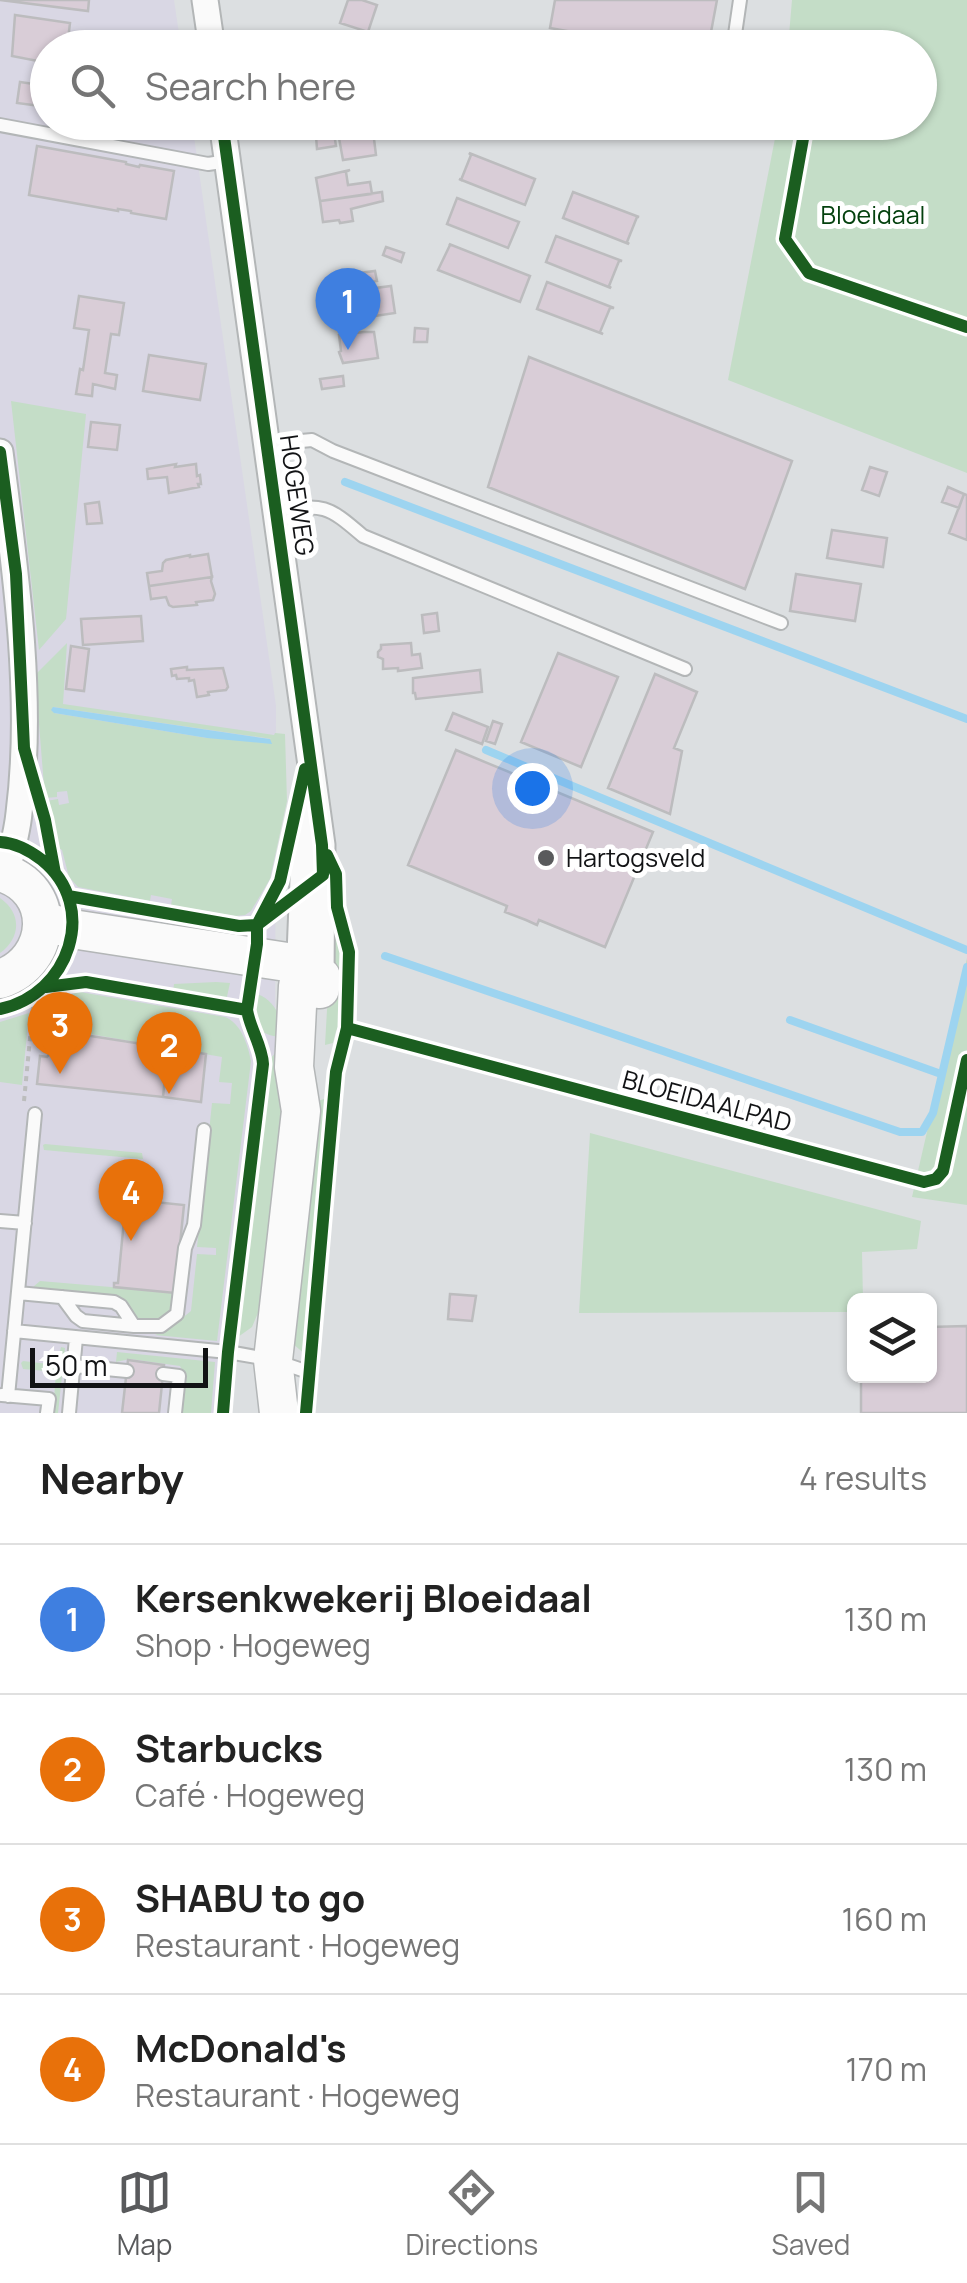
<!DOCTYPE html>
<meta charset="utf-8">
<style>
:root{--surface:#fff;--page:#f2f2f2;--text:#222;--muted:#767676;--line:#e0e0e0;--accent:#595a5c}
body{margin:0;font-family:Manrope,sans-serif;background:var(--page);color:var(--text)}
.controls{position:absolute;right:30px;bottom:30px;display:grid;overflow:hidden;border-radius:15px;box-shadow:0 2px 8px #0004}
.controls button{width:90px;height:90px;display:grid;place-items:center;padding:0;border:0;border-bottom:2px solid var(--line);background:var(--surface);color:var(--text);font:50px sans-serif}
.scale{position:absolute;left:30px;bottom:25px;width:178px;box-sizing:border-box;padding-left:10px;border:5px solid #121315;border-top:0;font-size:28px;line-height:35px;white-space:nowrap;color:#121315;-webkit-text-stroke:8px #fff;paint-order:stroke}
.you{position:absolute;left:532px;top:788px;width:35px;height:35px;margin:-25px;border:8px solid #fff;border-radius:50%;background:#1a73e8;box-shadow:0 0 0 15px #1a73e833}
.badge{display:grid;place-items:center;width:65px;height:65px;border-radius:50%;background:var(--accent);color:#fff;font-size:32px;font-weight:700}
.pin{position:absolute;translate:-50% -82px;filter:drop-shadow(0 2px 5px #0008)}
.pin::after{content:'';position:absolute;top:52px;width:35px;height:30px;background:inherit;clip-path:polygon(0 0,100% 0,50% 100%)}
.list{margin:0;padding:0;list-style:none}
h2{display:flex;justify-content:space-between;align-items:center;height:130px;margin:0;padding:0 40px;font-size:42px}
h2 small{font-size:32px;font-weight:400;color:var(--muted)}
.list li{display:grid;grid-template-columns:65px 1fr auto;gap:30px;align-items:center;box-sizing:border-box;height:150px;padding:0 40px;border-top:2px solid var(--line)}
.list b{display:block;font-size:38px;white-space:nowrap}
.list p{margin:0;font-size:32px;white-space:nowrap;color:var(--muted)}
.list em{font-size:32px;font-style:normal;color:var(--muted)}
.icon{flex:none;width:55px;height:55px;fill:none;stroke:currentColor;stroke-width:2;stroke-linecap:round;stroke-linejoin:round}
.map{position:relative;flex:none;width:967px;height:1413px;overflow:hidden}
.search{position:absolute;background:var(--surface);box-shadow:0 2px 8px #0004;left:30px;right:30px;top:30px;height:110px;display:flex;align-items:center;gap:25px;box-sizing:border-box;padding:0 35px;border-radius:55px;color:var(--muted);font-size:38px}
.sheet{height:730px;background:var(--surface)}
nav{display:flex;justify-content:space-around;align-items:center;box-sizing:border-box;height:140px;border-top:2px solid var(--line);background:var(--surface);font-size:28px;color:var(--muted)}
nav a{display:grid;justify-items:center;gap:5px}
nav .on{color:var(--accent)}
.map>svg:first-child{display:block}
</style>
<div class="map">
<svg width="967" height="1413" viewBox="0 0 967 1413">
<rect width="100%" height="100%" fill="#dcdfe1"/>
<path fill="#d9d7e4" d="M0,0H174L181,47L48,48V122L192,123L276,706L275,1070L229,1413H0Z"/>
<path fill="#c4ddc7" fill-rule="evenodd" d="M792,0H967V473L728,380L778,123L920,122V48L788,47Z
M11,401L86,414L66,619L39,650Z
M67,643L63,704L274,735L275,733L285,734L287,801L270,879L251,911L245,915L235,916L171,905L172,899L151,895L150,901L78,887L69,877L62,850L55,846L46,801L58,799L59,805L69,803L67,791L57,792V797L45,798L35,675ZM53,707L272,739L207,738L54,713Z
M0,898C22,913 21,938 0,953Z
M333,905L346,954L344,1020L336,1031L333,1043L325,1045Z
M967,958V1205L912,1197Z
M216,982L230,983L226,1001L173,992L174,984Z
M80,992L225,1017C241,1023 248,1045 251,1061L217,1341L155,1335L166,1331L191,1311L197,1254L216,1255V1248L197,1247L212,1103L230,1104L232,1083L219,1082L222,1057L84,1033L73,1035L61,1041L33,1038L35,1009L56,998Z
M257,994C277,1001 281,1020 287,1038C255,1035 252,1026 257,994Z
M29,1013L22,1085L0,1082V1022Z
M276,1052L288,1055L260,1308L252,1327L238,1337L271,1058Z
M324,1099H329L310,1354L306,1355L292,1343L318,1101Z
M590,1133L921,1221L917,1249L862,1252L863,1300H854V1312L579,1313Z
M45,1144L142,1153L143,1159L44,1150L43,1145Z
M40,1281L170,1292L175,1291L173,1308L161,1321H139L123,1301L34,1289L33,1287Z
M61,1347L65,1348L58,1413H53L56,1372L23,1369L21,1363L23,1361L57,1365Z
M117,1352L215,1362L211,1413H182L185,1376L180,1366L130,1359L116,1362Z"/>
<path fill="#9dd4f0" d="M53,707L270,739L272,744L207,738L54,713L51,710Z"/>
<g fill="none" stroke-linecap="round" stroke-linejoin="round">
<path stroke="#9dd4f0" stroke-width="8" d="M345,482L967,719
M486,750L967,950
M385,956L900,1132H922L933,1113L967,967
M790,1020L941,1074"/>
</g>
<path fill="#d9cdd7" stroke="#bcbcbe" stroke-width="2.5" d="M0,0H89L88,11Z
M348,0H362L377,5L368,32L340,23Z
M555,0H717L708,48H662L550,28Z
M15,15L70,23L67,48H48V63L12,56Z
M20,82L48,86V107L17,103Z
M334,133L336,146L317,149L316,136Z
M373,133H382V138L374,139L376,155L343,160L339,138Z
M37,146L126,162V164L139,167L140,165L174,171L166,219L131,213V211L118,209V211L29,195Z
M469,153L535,179L525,205L459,179L461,180L471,155Z
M350,170L346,172L348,185L370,182L372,194L320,201L316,178Z
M382,192L383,201L351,209L353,221L340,223L339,220L323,222L320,201Z
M573,192L639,217H637L627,242L629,244L563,218Z
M457,198L519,222L508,248L447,224Z
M556,236L622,261H619L609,286L611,288L546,262Z
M449,244L530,276L520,302L438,270L450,245Z
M386,247L404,253L401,262L383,255Z
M375,271L377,281L344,286L342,275Z
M547,282L614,308H610L600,332L603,334L537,309Z
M391,286L395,313L348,320L344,292Z
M79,296L124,303L119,335L111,334L105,373L117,375L115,389L93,384L92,396L76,394L80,369L83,370L89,330L74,328Z
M415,328L428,329L427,342H414Z
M364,332H374L378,358L343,363L339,352L341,351L339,335Z
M149,355L206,364L200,400L143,391Z
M529,357L792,461L745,589L488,487Z
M343,376L344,386L322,389L320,379Z
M91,422L120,425L117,450L88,447Z
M176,464L175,467L196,464L197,476L200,475L201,484H198L199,487L169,493L167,477L148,479L147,469Z
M870,467L887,472L879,496L862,490Z
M948,487L964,494L959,508L942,502Z
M964,494L967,495V540L949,533Z
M99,502L102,523L87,524L85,504Z
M832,530L887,538L883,567L827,558Z
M208,554L212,577L149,586L147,573L162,571L163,563L166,560L190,555V557Z
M796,574L861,584L855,621L790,611Z
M212,577L211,581L215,594L213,600L196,602L197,605L173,607L169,605L166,597L151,599L149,586Z
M437,613L439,631L424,633L422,615Z
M141,616L143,641L83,645L81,619Z
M411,643L412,655L420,654L422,668L398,671V668L383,669V659L378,657V652L381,649V645Z
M71,646L89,649L84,691L66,689Z
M558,653L618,677L581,767L521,742Z
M187,667V670L223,668L228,687L226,690L208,692L209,695L197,697L194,680L189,681V678L177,679L176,675L172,676L171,669Z
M480,670L482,692L416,699L415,693H413V678Z
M655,674L697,692L674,748L682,751L670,814L608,788Z
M453,713L488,727L482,744L446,730Z
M493,721L502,724L495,744L486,741Z
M456,750L653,832L605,947L539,920L537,925L526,920L505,912L507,906L408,865Z
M78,1034L168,1048L163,1097L37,1084L40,1056L47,1057L61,1040Z
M168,1048L206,1054L201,1102L163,1097Z
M126,1199L184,1205L175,1293L114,1287V1283H118Z
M450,1294L476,1296L472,1321L448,1319Z
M967,1326V1413H861V1376H930V1327Z
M128,1360L164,1365L159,1413H122Z"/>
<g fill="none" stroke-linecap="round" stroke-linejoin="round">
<defs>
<path id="lane" d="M733,48L740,0
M0,125L208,164L228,161
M268,444L312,440L333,451L781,623
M277,511C324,504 327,505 363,536L685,669
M0,1221L25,1223
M18,1293L114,1302L121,1306L134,1326H161L177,1314L185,1248L194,1225L204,1130
M62,1297L76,1316L83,1321L134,1326
M14,1331L228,1352L273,1360L311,1373
M74,1366L127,1371
M163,1374L179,1376L175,1413
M2,1395L49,1399L47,1413
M8,1396L35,1114
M69,1413L76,1338"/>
<path id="street" d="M205,0L212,48
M222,122L322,845L321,977
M0,452C15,567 34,697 19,813C17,834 11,854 6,873
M299,979L306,805"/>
<path id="secondary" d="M0,872C58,888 54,961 0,979
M42,921L72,929L300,964L321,977L320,989
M279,1413L273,1360L301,1111L294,1067L298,986"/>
</defs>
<use href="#lane" stroke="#b3b6b7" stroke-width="16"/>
<use href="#street" stroke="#b3b6b7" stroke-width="29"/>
<use href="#secondary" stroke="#b3b6b7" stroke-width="41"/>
<path stroke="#bcbdbd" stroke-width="4" stroke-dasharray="5 5" stroke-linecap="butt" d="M144,992L145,988
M24,1101L34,997"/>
<use href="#lane" stroke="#fafafa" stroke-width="12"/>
<use href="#street" stroke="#fafafa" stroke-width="25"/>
<use href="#secondary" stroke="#fafafa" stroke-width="38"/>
<defs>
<path id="cycleway" d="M806,122L785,239L809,273L967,327
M0,452L16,574L24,748L45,820L55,873
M0,842C16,843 29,850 42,860C100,907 69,995 0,1009
M68,896L239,926L257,925L323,875L322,845L222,122
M46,987L86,982L247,1010
M347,1028L924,1182L936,1179L943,1171L967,1060
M223,1413L228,1352L263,1064C262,1045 250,1029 247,1010L257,944V925L280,881L305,769
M306,1413L336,1072L347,1028L349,952L337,907L336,874L327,855"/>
</defs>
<use href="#cycleway" stroke="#fff" stroke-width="19"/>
<use href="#cycleway" stroke="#1b5e20" stroke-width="12"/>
</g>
<circle fill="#595a5c" stroke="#fff" stroke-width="4" cx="546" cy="858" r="10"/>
<g text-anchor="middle" stroke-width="10" stroke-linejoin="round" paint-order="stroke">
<g font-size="25" fill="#04410e" stroke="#fff">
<text x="873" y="224">Bloeidaal</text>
</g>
<g font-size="25" fill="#121315" stroke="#fff">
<text transform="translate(297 495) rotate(82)" y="9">HOGEWEG</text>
<text transform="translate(707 1101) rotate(15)" y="9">BLOEIDAALPAD</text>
</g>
<g font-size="25" fill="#121315" stroke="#fff" text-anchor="start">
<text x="566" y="867">Hartogsveld</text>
</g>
</g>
</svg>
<div class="controls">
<button><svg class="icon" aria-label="layers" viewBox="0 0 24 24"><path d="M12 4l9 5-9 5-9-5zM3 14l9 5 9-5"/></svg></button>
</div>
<div class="scale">50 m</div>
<div class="you"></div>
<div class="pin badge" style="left:348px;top:350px;background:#3f7fe0">1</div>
<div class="pin badge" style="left:169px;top:1094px;background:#e8710a">2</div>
<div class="pin badge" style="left:60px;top:1074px;background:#e8710a">3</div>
<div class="pin badge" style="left:131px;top:1241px;background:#e8710a">4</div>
<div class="search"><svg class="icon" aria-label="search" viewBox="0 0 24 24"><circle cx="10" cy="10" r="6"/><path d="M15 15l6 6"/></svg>Search here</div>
</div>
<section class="sheet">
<h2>Nearby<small>4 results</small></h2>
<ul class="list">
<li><span class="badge" style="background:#3f7fe0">1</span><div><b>Kersenkwekerij Bloeidaal</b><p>Shop · Hogeweg</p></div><em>130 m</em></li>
<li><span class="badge" style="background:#e8710a">2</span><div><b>Starbucks</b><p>Café · Hogeweg</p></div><em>130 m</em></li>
<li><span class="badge" style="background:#e8710a">3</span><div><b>SHABU to go</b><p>Restaurant · Hogeweg</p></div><em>160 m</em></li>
<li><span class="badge" style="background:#e8710a">4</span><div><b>McDonald's</b><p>Restaurant · Hogeweg</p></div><em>170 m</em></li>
</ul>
</section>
<nav>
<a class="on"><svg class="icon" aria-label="map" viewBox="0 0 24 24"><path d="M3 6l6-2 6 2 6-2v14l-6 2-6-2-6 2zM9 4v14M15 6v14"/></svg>Map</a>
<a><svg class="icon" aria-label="directions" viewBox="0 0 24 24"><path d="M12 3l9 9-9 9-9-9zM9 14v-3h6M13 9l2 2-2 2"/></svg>Directions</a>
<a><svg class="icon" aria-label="saved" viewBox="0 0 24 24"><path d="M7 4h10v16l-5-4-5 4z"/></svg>Saved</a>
</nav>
